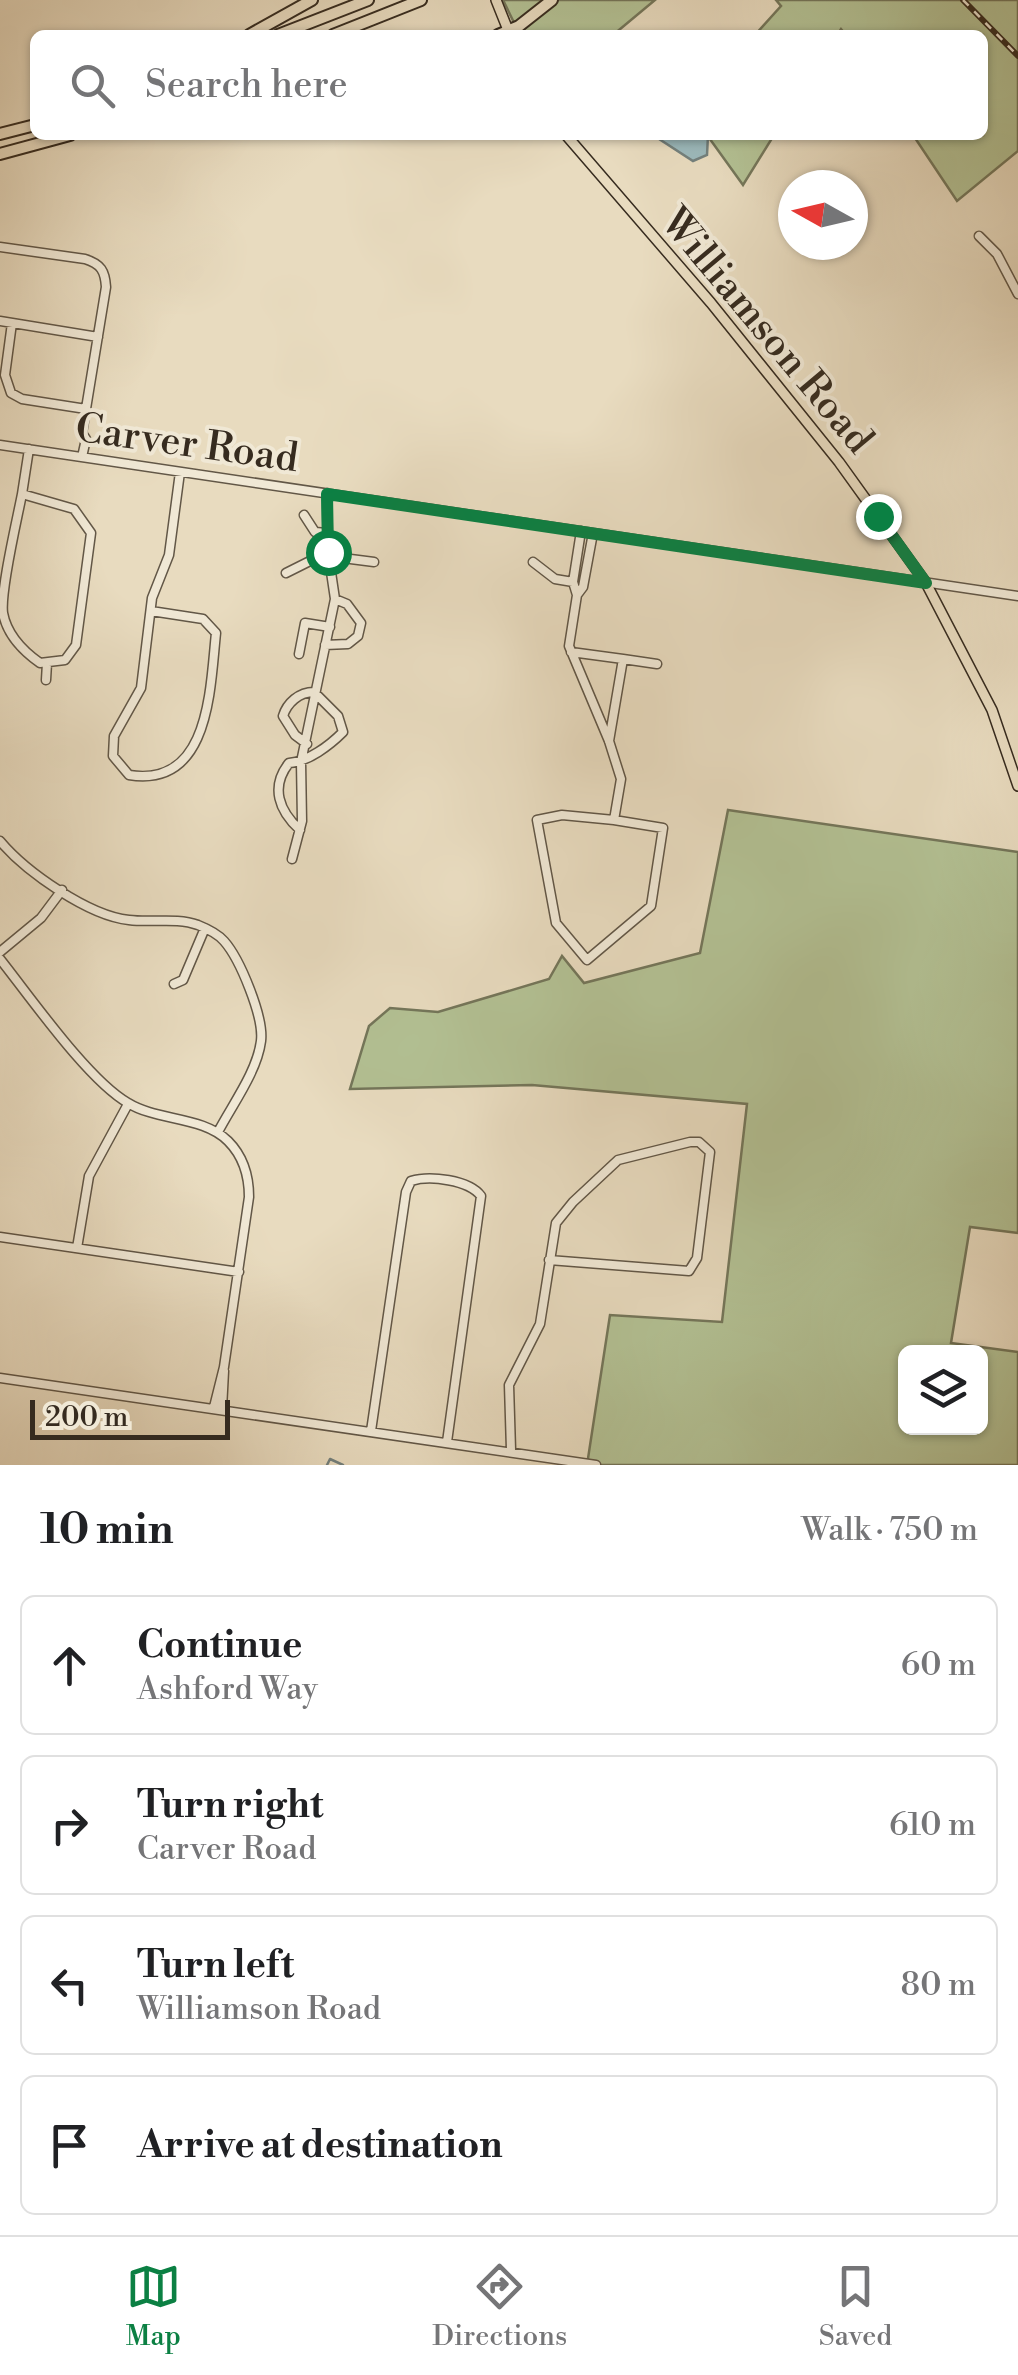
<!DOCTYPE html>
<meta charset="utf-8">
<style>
:root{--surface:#fff;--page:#f2f2f2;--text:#202124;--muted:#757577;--line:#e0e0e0;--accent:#0b8043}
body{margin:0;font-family:"Libre Bodoni",serif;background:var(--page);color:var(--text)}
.controls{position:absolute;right:30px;bottom:30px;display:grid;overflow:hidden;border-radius:15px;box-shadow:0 2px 8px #0004}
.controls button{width:90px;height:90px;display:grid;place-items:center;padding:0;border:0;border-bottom:2px solid var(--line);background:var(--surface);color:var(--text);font:50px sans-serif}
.compass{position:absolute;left:778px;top:170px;width:90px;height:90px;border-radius:50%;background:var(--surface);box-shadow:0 2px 8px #0004;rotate:278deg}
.scale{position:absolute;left:30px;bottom:25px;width:200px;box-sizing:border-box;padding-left:10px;border:5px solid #362b1f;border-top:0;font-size:28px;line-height:35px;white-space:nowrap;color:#362b1f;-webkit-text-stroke:8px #f0e8d5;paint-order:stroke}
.stop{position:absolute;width:30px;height:30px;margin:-22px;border:8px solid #0b8043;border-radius:50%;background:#fff}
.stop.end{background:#0b8043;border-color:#fff;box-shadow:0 2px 10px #0008}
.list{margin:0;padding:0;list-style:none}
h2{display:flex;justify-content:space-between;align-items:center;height:130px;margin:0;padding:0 40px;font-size:42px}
h2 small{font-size:32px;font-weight:400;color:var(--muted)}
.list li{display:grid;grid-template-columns:65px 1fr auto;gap:30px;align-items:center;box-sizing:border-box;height:140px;margin:0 20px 20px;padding:0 20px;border:2px solid var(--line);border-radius:15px}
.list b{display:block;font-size:38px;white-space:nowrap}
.list p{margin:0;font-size:32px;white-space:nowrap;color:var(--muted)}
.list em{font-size:32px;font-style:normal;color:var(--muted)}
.icon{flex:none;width:55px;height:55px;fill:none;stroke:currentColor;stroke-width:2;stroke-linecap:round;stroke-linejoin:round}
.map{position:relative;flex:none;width:1018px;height:1465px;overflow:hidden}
.search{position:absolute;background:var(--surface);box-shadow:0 2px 8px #0004;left:30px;right:30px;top:30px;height:110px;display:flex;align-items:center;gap:25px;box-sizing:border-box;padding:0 35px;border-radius:15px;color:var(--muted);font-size:38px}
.sheet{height:770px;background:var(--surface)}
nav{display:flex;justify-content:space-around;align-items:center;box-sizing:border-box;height:140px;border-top:2px solid var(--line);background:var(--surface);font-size:28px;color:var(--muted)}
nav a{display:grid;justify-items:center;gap:5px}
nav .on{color:var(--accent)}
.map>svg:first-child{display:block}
</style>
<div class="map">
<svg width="1018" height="1465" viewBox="0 0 1018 1465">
<rect width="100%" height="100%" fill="#e8dbbf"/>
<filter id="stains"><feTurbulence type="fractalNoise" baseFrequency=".002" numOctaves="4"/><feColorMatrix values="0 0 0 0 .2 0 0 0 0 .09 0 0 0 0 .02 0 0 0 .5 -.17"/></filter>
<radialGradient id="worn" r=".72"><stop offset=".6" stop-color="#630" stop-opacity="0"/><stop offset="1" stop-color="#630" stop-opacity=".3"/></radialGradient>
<path fill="#b3c194" stroke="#74765a" stroke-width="2.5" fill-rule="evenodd" d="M503,0H655L613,35H520Z
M776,0H1018V151L957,201L913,135H983V35H846L841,29L837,35H755L781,6Z
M707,135H774L743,185Z
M728,810L1018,852V1233L970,1227L951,1343L1018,1352V1465H587L610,1315L722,1322L747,1104L532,1085L350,1089L369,1026L390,1008L438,1012L549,979L562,956L584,983L700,953ZM906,1352H980V1428H906Z"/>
<path fill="#9bb9bc" stroke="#73807d" stroke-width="2.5" d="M653,135H708L707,155L693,161Z"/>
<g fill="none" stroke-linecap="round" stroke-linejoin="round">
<path stroke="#73807d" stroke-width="2.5" d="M327,1465L330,1459L343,1465"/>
<defs>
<path id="minor" d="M979,236L997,254L1018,294
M0,247L85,259C101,264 105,271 106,287L82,433L86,439L82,457
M0,321L98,337
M12,323L5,375L11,393L22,399L86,409
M0,445L1018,596
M22,494L74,509L91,533L76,645L65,660L40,663C23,651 7,635 3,613C0,591 17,520 22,494Z
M22,494L29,449
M304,515L315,532L327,533
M593,533L583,587L577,595L569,646L609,741L621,779L614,820L663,828L651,906L587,960L556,923L537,820L562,815L614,820
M533,562L555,579L573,582
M286,573L328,552L335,557L374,562
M577,595L573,582L581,531
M151,611L203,619L216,633C210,689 210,788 129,775L113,756L114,736L141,688L152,598L169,555L180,472
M325,645L348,644L358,636L361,623L347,604L335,599
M571,652L623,659L609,741
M299,654L305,623L330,627
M623,659L657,664
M46,680L47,663
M300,830C279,811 270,787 289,763C308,762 330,745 343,732L338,716L314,692C299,692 287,703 283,716L295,735L307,744
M0,841C26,872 89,916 129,920C152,923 176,917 198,925C208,929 217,933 224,941C240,959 264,1017 261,1041C257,1072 232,1105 218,1132
M292,859L302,821L301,762L335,599L328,552L327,493
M0,952L41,918L62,890
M0,959C31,998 88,1080 128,1103C157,1121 203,1116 228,1141C243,1156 249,1176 249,1197L224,1367L214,1407
M174,984L183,980L205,928
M0,1237L239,1272
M77,1248L89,1176L128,1104
M0,1378L596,1465
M222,1409L224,1371
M371,1431L406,1192L411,1181C430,1175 469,1180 481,1196L447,1442
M511,1450L509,1385L540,1324L556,1223L573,1202L618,1160L690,1142H699L710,1152L697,1258L689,1271L549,1260"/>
<path id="major" d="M496,0L510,35
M566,135L711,303L839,462L926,583L992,710L1018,786"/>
<path id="highway" d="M249,35L312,0
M278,35L368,0
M333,35L421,0
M498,35L519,26L552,0
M0,134L35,125
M0,154L70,135"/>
</defs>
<use href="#minor" stroke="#625747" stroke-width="11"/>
<use href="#major" stroke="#362b1f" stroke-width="12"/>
<use href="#highway" stroke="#362b1f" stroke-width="14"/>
<use href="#minor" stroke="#f0e8d5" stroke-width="8"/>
<use href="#major" stroke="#e8dbbf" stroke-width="9"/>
<use href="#highway" stroke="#e8dbbf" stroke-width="10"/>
<defs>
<path id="rail" d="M963,0L1018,56"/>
</defs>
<use href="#rail" stroke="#362b1f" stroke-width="6"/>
<use href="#rail" stroke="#f0e8d5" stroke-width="2.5" stroke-dasharray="8" stroke-linecap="butt"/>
</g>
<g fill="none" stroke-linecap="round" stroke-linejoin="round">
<path stroke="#0b8043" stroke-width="12" d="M328,552L327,494L926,583L878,516"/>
</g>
<g text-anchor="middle" stroke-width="8" stroke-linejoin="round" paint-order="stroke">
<g font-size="40" fill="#362b1f" stroke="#f0e8d5">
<text transform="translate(768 330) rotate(50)" y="14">Williamson Road</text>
<text transform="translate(187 442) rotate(8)" y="14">Carver Road</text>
</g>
</g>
<rect width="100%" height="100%" filter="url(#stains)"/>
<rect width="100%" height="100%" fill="url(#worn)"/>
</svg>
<div class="controls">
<button><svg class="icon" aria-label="layers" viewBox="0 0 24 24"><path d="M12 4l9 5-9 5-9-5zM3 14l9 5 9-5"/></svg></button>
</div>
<svg class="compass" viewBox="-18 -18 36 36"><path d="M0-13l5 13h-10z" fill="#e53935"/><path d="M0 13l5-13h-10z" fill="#757577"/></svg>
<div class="scale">200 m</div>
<div class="stop" style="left:328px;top:552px"></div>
<div class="stop end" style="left:878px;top:516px"></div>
<div class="search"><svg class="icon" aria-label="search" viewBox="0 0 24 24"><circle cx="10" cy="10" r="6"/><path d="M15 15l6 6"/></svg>Search here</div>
</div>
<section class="sheet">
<h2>10 min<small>Walk · 750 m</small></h2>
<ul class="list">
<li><svg class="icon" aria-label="ahead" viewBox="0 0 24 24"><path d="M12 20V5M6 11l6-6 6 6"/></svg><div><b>Continue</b><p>Ashford Way</p></div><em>60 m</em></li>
<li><svg class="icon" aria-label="right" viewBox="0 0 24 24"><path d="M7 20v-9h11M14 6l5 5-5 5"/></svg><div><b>Turn right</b><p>Carver Road</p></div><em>610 m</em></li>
<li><svg class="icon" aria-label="left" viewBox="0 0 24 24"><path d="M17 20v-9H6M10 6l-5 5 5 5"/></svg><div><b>Turn left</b><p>Williamson Road</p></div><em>80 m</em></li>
<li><svg class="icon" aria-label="arrive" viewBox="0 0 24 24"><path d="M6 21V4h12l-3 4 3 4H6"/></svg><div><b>Arrive at destination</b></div></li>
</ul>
</section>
<nav>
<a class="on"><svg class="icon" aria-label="map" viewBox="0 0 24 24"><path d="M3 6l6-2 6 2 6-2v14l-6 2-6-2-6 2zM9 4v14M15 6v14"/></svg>Map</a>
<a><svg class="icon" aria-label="directions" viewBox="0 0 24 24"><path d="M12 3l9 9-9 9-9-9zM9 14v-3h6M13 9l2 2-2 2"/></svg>Directions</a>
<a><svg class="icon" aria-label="saved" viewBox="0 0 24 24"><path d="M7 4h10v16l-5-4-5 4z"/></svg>Saved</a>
</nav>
